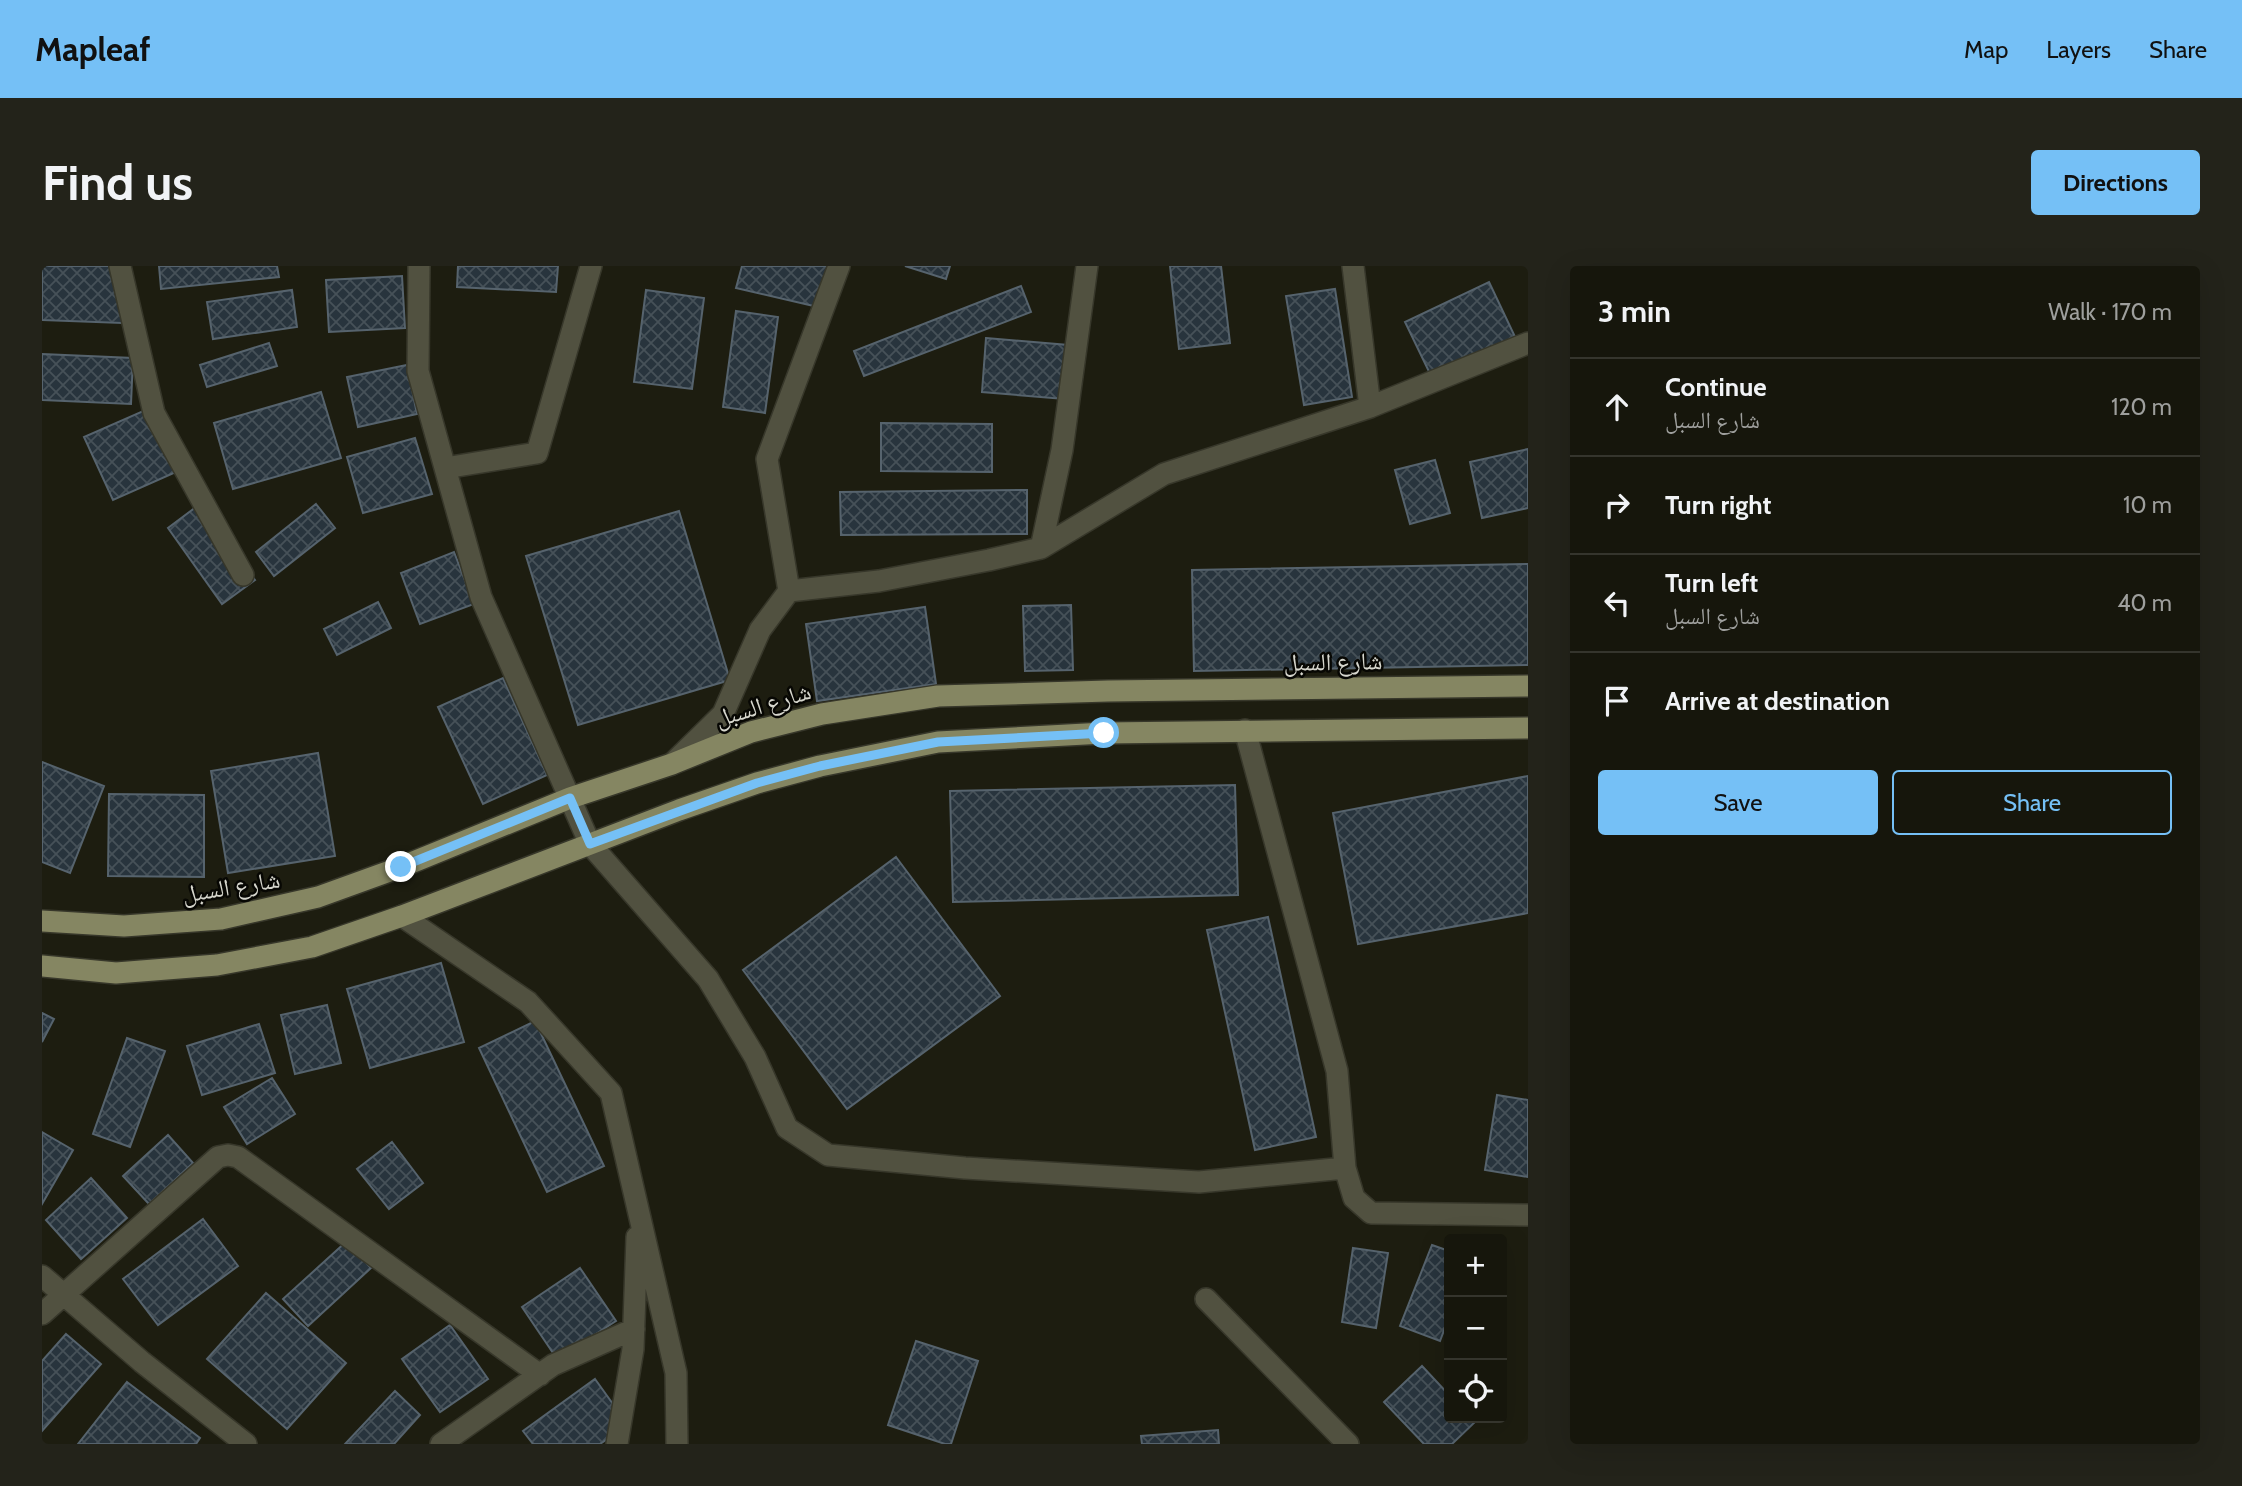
<!DOCTYPE html>
<meta charset="utf-8">
<style>
:root{--surface:#16160c;--page:#23231a;--text:#f1f3f6;--muted:#9e9f9d;--line:#35352d;--accent:#75c0f6}
body{margin:0;font-family:Cabin,"Noto Naskh Arabic",sans-serif;background:var(--page);color:var(--text)}
.controls{position:absolute;right:21px;bottom:21px;display:grid;overflow:hidden;border-radius:7px;box-shadow:0 7px 28px #0002}
.controls button{width:63px;height:63px;display:grid;place-items:center;padding:0;border:0;border-bottom:2px solid var(--line);background:var(--surface);color:var(--text);font:35px sans-serif}
.stop{position:absolute;width:21px;height:21px;margin:-16px;border:5px solid #75c0f6;border-radius:50%;background:#fff}
.stop.end{background:#75c0f6;border-color:#fff;box-shadow:0 2px 7px #0008}
.list{margin:0;padding:0;list-style:none}
h2{display:flex;justify-content:space-between;align-items:center;height:91px;margin:0;padding:0 28px;font-size:30px}
h2 small{font-size:23px;font-weight:400;color:var(--muted)}
.list li{display:grid;grid-template-columns:46px 1fr auto;gap:21px;align-items:center;box-sizing:border-box;height:98px;padding:0 28px;border-top:2px solid var(--line)}
.list b{display:block;font-size:26px;white-space:nowrap}
.list p{margin:0;font-size:23px;white-space:nowrap;color:var(--muted)}
.list em{font-size:23px;font-style:normal;color:var(--muted)}
.actions{display:flex;gap:14px;padding:21px 28px}
.actions a{flex:1;padding:16px 0;border:2px solid var(--accent);border-radius:7px;text-align:center;font-size:24px;color:var(--accent)}
.actions .main{background:var(--accent);color:#111}
.icon{flex:none;width:38px;height:38px;fill:none;stroke:currentColor;stroke-width:2;stroke-linecap:round;stroke-linejoin:round}
.map{position:relative;flex:none;width:1486px;height:1178px;overflow:hidden;border-radius:7px}
header{display:flex;align-items:center;gap:42px;box-sizing:border-box;height:98px;padding:0 35px;background:var(--accent);color:#111}
header strong{font-size:33px}
nav{display:flex;gap:38px;margin-inline-start:auto;font-size:24px}
.intro{display:flex;align-items:center;justify-content:space-between;box-sizing:border-box;height:168px;padding:0 42px}
h1{margin:0;font-size:49px}
.button{padding:18px 32px;border-radius:7px;background:var(--accent);color:#111;font-size:24px;font-weight:700}
main{display:flex;gap:42px;padding:0 42px}
aside{flex:1;background:var(--surface);border-radius:7px;box-shadow:0 7px 28px #0002}
.map>svg:first-child{display:block}
</style>
<header>
<strong>Mapleaf</strong>
<nav><a>Map</a><a>Layers</a><a>Share</a></nav>
</header>
<div class="intro"><h1>Find us</h1><a class="button">Directions</a></div>
<main>
<div class="map">
<svg width="1486" height="1178" viewBox="0 0 1486 1178">
<defs>
<pattern id="building-cross-hatch" width="8" height="8" patternUnits="userSpaceOnUse" patternTransform="scale(1.75)"><rect width="8" height="8" fill="#28343d"/><path d="M0 0l8 8M0 8l8-8" fill="none" stroke="#465158"/></pattern>
</defs>
<rect width="100%" height="100%" fill="#1d1d10"/>
<path fill="url(#building-cross-hatch)" stroke="#56636d" stroke-width="2" d="M0,0H82L80,57L0,54Z
M117,0H235L237,11L119,23Z
M416,0H516L514,26L415,21Z
M700,0H786L776,41L694,22Z
M863,0H908L904,13Z
M1128,0H1179L1188,77L1137,83Z
M360,10L363,62L287,66L284,14Z
M1447,16L1475,75L1391,114L1363,56Z
M979,20L989,46L822,110L812,85Z
M1293,23L1310,131L1262,139L1244,30Z
M250,24L255,61L171,73L165,36Z
M604,24L662,32L650,123L592,116Z
M694,45L736,51L723,147L681,141Z
M944,72L1026,79L1022,133L940,126Z
M227,77L235,100L165,121L158,99Z
M0,88L91,92L89,138L0,134Z
M365,99L375,148L316,161L305,111Z
M279,126L299,192L191,223L172,157Z
M115,139L143,202L71,234L42,171Z
M839,157L950,158V206L839,205Z
M373,172L390,228L321,247L305,191Z
M1486,183V242L1440,252L1428,196Z
M1393,194L1408,247L1368,258L1353,204Z
M985,224V268L799,269L798,226Z
M158,238L213,314L180,338L126,262Z
M274,238L293,262L232,310L214,286Z
M637,245L688,414L536,459L484,290Z
M412,286L432,338L378,358L359,307Z
M1486,298V399L1152,405L1150,304Z
M336,336L349,362L295,389L282,363Z
M1029,339L1031,404L983,405L981,340Z
M883,341L894,418L775,435L764,358Z
M461,412L505,509L441,538L396,441Z
M276,487L293,590L186,607L169,505Z
M0,496L62,520L28,607L0,596Z
M1486,510V647L1316,678L1291,547Z
M1193,519L1196,629L911,636L908,525Z
M67,528L162,529V611L66,610Z
M854,591L958,730L805,843L701,704Z
M1226,651L1274,871L1213,884L1165,664Z
M399,697L422,776L328,802L305,723Z
M285,739L299,797L253,808L239,749Z
M0,747L12,753L0,776Z
M493,755L562,900L505,926L437,782Z
M217,758L233,807L160,829L145,780Z
M85,772L123,785L88,881L51,868Z
M230,812L253,848L205,878L182,841Z
M1455,829L1486,834V911L1443,904Z
M0,866L31,884L0,938Z
M126,869L151,897L107,938L81,910Z
M350,876L381,917L347,943L315,903Z
M49,912L85,952L39,993L4,954Z
M161,953L196,1000L116,1059L81,1013Z
M305,975L329,1002L266,1060L241,1033Z
M1390,979L1407,985V1051L1398,1075L1358,1060Z
M1311,982L1346,987L1334,1062L1300,1056Z
M538,1002L574,1055L515,1093L480,1041Z
M224,1027L304,1097L245,1163L165,1093Z
M408,1059L446,1113L398,1146L360,1093Z
M24,1068L59,1098L0,1165V1095Z
M874,1075L936,1095L909,1178H903L846,1159Z
M1380,1100L1407,1129V1152H1430L1433,1156L1410,1178H1382L1342,1136Z
M553,1113L586,1159L558,1178H491L481,1165Z
M85,1116L158,1172L154,1178H36Z
M353,1125L378,1149L352,1178H303Z
M1176,1164L1177,1178H1100L1099,1170Z"/>
<g fill="none" stroke-linecap="round" stroke-linejoin="round">
<defs>
<path id="minor" d="M78,0L112,147L201,309
M377,0L376,105L439,331L548,578L666,713L713,791L745,862L786,889L923,902L1157,916L1303,902
M1311,0L1328,141
M403,202L495,187L549,0
M999,282L1020,184L1045,0
M747,325L725,193L797,0
M1203,464L1295,805L1303,902L1312,932L1329,947L1486,949
M630,498L681,448L718,364L747,325L837,315L947,294L999,282L1122,208L1328,141L1486,77
M360,650L486,736L569,827L634,1107L635,1178
M0,1010L100,1096L204,1178
M1164,1033L1306,1178
M0,1048L176,891L186,889L196,891L498,1109
M399,1178L511,1099L592,1063
M575,1178L591,1083L595,971"/>
<path id="major" d="M0,655L82,660L179,653L276,631L359,601L528,532L630,498L709,466L780,448L896,430L1066,425L1486,420
M0,700L74,707L175,699L270,681L360,650L637,544L715,517L778,500L896,476L1062,467L1486,462"/>
</defs>
<use href="#minor" stroke="#37372a" stroke-width="24"/>
<use href="#major" stroke="#37372a" stroke-width="24"/>
<use href="#minor" stroke="#515140" stroke-width="21"/>
<use href="#major" stroke="#858662" stroke-width="21"/>
</g>
<g fill="none" stroke-linecap="round" stroke-linejoin="round">
<path stroke="#75c0f6" stroke-width="9" d="M359,601L528,532L548,578L715,517L778,500L896,476L1062,467"/>
</g>
<g text-anchor="middle" stroke-width="5" stroke-linejoin="round" paint-order="stroke">
<g font-size="24" fill="#d6d6cd" stroke="#070703">
<text transform="translate(1291 396) rotate(-1)" y="8">شارع السبل</text>
<text transform="translate(721 439) rotate(-17)" y="8">شارع السبل</text>
<text transform="translate(189 621) rotate(-9)" y="8">شارع السبل</text>
</g>
</g>
</svg>
<div class="controls">
<button>+</button>
<button>−</button>
<button><svg class="icon" aria-label="locate" viewBox="0 0 24 24"><circle cx="12" cy="12" r="6"/><path d="M12 2v4M12 18v4M2 12h4M18 12h4"/></svg></button>
</div>
<div class="stop" style="left:1062px;top:467px"></div>
<div class="stop end" style="left:359px;top:601px"></div>
</div>
<aside>
<h2>3 min<small>Walk · 170 m</small></h2>
<ul class="list">
<li><svg class="icon" aria-label="ahead" viewBox="0 0 24 24"><path d="M12 20V5M6 11l6-6 6 6"/></svg><div><b>Continue</b><p>شارع السبل</p></div><em>120 m</em></li>
<li><svg class="icon" aria-label="right" viewBox="0 0 24 24"><path d="M7 20v-9h11M14 6l5 5-5 5"/></svg><div><b>Turn right</b></div><em>10 m</em></li>
<li><svg class="icon" aria-label="left" viewBox="0 0 24 24"><path d="M17 20v-9H6M10 6l-5 5 5 5"/></svg><div><b>Turn left</b><p>شارع السبل</p></div><em>40 m</em></li>
<li><svg class="icon" aria-label="arrive" viewBox="0 0 24 24"><path d="M6 21V4h12l-3 4 3 4H6"/></svg><div><b>Arrive at destination</b></div></li>
</ul>
<div class="actions"><a class="main">Save</a><a>Share</a></div>
</aside>
</main>
